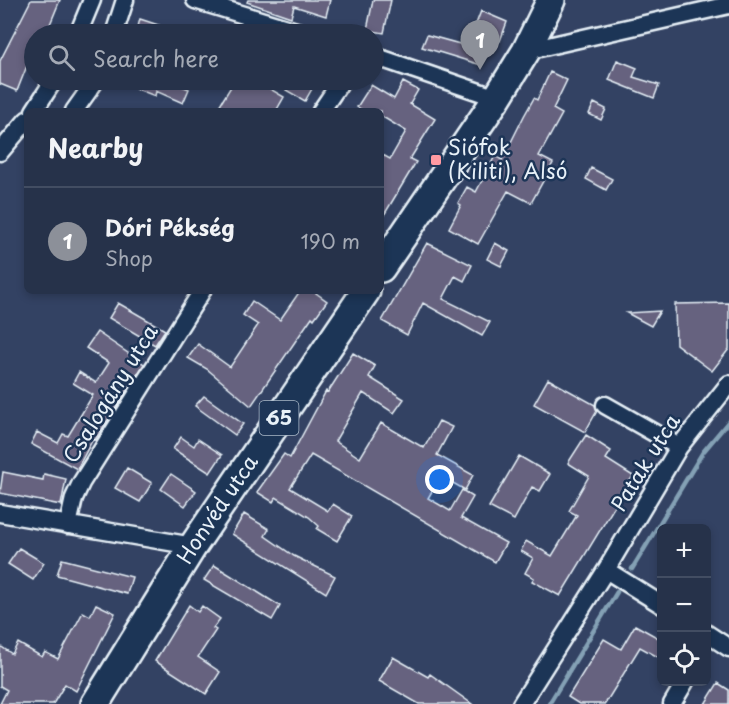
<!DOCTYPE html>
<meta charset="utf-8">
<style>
:root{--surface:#26324a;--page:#323e54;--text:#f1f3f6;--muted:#a4aab5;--line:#424d62;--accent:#8c9099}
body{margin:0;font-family:"Playpen Sans",sans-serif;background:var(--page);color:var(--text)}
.controls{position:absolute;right:18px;bottom:18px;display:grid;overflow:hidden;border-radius:9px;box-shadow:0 3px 9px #0003}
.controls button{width:54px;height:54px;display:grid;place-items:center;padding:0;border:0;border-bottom:2px solid var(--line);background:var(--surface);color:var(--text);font:30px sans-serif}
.you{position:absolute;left:440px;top:480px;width:21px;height:21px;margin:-15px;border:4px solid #fff;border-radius:50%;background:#1a73e8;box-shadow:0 0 0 9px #1a73e833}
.badge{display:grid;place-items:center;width:39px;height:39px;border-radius:50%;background:var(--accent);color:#fff;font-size:20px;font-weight:700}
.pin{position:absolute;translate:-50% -50px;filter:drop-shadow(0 2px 3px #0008)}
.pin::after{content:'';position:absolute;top:32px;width:21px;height:18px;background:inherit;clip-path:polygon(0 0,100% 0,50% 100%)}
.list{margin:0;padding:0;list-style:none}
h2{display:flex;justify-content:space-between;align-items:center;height:78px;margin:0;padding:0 24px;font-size:26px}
h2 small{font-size:20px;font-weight:400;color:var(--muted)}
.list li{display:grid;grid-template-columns:39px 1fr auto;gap:18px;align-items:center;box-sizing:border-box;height:108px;padding:0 24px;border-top:2px solid var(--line)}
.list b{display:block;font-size:22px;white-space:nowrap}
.list p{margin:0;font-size:20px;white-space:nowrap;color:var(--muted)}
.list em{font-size:20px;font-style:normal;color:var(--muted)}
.icon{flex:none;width:33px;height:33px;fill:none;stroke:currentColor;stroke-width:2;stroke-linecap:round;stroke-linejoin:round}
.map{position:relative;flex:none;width:729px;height:704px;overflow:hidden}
.search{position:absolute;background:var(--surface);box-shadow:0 3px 9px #0003;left:24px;top:24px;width:360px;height:66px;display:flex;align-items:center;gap:15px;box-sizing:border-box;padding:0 21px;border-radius:33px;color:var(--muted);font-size:22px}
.panel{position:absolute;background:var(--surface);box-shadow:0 3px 9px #0003;left:24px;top:108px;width:360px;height:186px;border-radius:9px}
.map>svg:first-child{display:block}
</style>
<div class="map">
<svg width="729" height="704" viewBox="0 0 729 704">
<rect width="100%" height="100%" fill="#334263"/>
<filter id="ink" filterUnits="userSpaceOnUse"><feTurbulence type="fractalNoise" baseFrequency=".0167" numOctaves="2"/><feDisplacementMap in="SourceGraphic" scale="12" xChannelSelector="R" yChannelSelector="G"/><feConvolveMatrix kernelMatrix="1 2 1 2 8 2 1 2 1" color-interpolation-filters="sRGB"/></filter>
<g filter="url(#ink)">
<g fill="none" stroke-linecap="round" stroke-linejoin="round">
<path stroke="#84a1b5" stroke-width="4.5" d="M632,569L703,452L729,421
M549,704L617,592"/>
</g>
<path fill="#66627f" stroke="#e8f1f8" stroke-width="1.5" d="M31,0H60L46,34H34V48L17,91L0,84V61Z
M248,0H330L326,16L294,6L291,17L247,2Z
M373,0H391L384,33L367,30Z
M481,11L507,22L500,41L485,35L478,64L422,47L427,35L460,44L461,39L469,42Z
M140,19L180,32V34H136Z
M617,60L637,68L633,77L659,85L654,98L609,80Z
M550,72L567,80L553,109L562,114L539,156L553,163L531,203L508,191L478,244L449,228L461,205L458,203L467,187L476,192L495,156L502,160L524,116L534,98L537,100Z
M114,80H167L189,89L183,103L156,91L155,96Z
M235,80H255L284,97L276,111H216Z
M292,80H317L305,101L286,90Z
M403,82L418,90L410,104L435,119L410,159L416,162L381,220V154L390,159L406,131L381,116V111H364L357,107L371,85L394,99Z
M594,103L606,109L601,120L589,114Z
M591,168L612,179L606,190L586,179Z
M427,243L472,265L464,281L455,276L443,299L490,322L482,336L423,303L407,335L382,321Z
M495,243L509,251L501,266L487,259Z
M300,291H313L327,301L314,319L312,317L251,406L207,369L188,358L198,344L230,367L258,325L243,315L252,301L280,320Z
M118,303L165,330L155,345L109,318Z
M729,303V349L712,371L676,344L675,304Z
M660,311L651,326L627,313Z
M97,332L144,364L95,440L93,439L77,469L31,444L37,432L58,443L63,434L68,436L93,395L73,383L79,372L96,383L109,363L86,348Z
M353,353L375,366L369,377L404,399L394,413L363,393L335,441L360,458L381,423L424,448L439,421L452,427L437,455L473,475L465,490L441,476L428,498L450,511L462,490L473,497L461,518L506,543L495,562L311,455L290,488L328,511L333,504L352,516L337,541L317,529L319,526L309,517L276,497L273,502L257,492L284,454L290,458L326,391L328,392Z
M548,379L595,405L597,411L585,432L534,404Z
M204,396L243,424L235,435L195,406Z
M586,435L611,451L606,459L633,476L560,596L532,581L534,578L525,573L533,558L521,551L526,541L552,556L577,515L569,511L589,476L568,463Z
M181,437L194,446L198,439L222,455L210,473L173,449Z
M519,456L550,474L540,491L532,487L514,520L489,507Z
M127,468L152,483L140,502L115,488Z
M3,472L43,480L44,474L66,479L61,505L0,493Z
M171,474L196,491L185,506L161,489Z
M244,514L269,529L265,536L294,556L335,576L326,593L232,534Z
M19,548L44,563L33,580L8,564Z
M62,559L132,577L127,594L57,575Z
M214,565L280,606L272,620L204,580Z
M96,604L115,613L76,691L65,684L53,704H0L7,690L0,686V646L12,654L18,643L42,657L45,652L58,659L83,612L90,616Z
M189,605L198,612L202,606L220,619L213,628L216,630L198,657L220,672L206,694L155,661Z
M635,625L662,640V651L658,657L640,647L605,704H579L568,697L604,639L621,649Z
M393,657L428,677L430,674L472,704H419L379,681Z
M718,683L729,690V704H705Z"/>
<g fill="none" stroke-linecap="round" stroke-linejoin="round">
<defs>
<path id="street" d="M195,0L306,34
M78,34L92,0
M114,34L125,0
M526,51L729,5
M374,56L497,98
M34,111L54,80
M74,111L96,80
M321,111L342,80
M0,152L27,120
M605,405L679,447
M0,513L193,546
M68,525L74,498L81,483L202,291
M606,570L662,605
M706,633L729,648
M521,704L606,570L679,447L729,384
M672,704L685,682"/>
<g id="primary">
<path d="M381,268L497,98L526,51L551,0"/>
<path id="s1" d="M95,704L193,546L366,291"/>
</g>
</defs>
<use href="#street" stroke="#e8f1f8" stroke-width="21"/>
<use href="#primary" stroke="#e8f1f8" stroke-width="32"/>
<use href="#street" stroke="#1d3557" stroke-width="16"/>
<use href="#primary" stroke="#1d3557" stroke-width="27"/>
</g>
</g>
<rect fill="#ff9aa2" stroke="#1d3557" stroke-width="2" x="430" y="154" width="12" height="12" rx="3"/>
<g text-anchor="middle" stroke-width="5" stroke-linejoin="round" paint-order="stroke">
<rect fill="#1d3557" stroke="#abb9c8" stroke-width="1.5" x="259.5" y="401" width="39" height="34" rx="4.5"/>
<g font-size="20" font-weight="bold" fill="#e8f1f8">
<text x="279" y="425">65</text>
</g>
<g font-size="21" fill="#e8f1f8" stroke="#1d3557" text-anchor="start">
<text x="448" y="155">Siófok<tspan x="448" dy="24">(Kiliti), Alsó</tspan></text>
</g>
<g font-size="21" fill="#e8f1f8" stroke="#1d3557">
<text transform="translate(111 394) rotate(-58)" y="7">Csalogány utca</text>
<text transform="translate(646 463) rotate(-58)" y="7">Patak utca</text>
<text dy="7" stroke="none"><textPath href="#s1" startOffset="230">Honvéd utca</textPath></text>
</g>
</g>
</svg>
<div class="controls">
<button>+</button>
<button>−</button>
<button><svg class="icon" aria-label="locate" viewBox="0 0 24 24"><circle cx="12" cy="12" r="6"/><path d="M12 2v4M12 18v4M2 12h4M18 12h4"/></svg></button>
</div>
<div class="you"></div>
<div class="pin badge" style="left:480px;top:70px">1</div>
<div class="search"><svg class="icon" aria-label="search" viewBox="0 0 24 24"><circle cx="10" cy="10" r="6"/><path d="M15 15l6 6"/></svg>Search here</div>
<section class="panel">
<h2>Nearby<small></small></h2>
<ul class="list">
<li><span class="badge">1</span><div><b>Dóri Pékség</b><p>Shop</p></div><em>190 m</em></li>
</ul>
</section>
</div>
